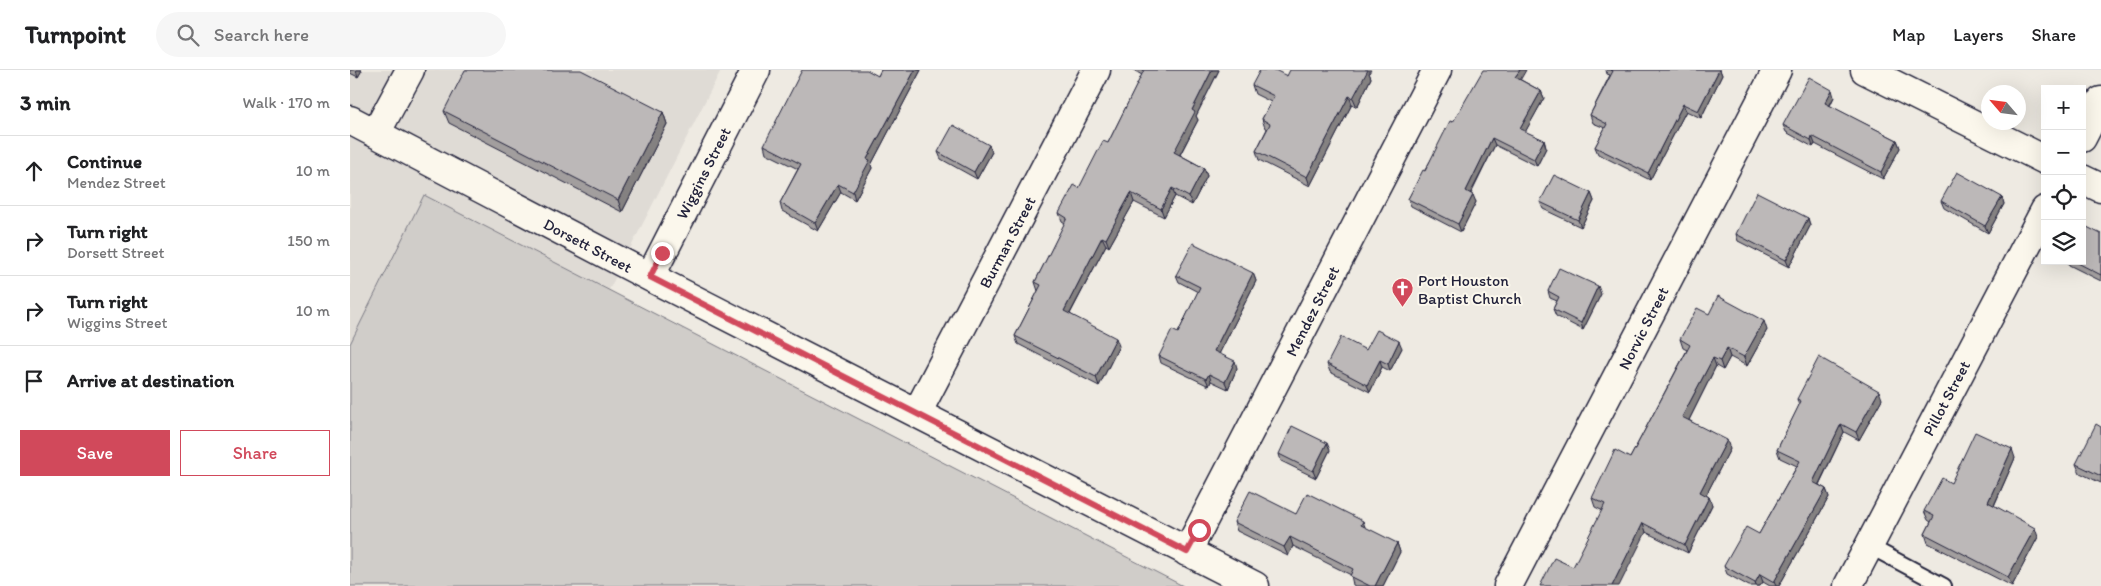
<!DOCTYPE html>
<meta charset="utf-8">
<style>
:root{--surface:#fff;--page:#f6f6f6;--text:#202124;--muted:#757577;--line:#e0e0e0;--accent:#d1495b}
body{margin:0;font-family:Itim,sans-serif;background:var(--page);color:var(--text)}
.controls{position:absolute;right:15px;top:15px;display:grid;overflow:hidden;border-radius:0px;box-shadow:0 5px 20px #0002}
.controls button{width:45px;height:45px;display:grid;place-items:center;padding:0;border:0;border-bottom:1px solid var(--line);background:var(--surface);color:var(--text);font:25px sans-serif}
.compass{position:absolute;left:1631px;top:15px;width:45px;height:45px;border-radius:50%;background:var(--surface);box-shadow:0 5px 20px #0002;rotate:298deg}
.stop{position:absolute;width:15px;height:15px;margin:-11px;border:4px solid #d1495b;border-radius:50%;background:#fff}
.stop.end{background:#d1495b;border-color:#fff;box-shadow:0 1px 5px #0008}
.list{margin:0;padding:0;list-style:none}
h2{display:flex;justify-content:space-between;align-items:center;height:65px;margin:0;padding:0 20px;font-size:21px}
h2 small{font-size:16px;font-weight:400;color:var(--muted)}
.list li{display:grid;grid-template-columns:32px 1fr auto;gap:15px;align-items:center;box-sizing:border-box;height:70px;padding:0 20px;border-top:1px solid var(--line)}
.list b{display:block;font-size:19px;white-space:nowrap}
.list p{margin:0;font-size:16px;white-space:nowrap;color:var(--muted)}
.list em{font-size:16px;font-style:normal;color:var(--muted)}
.actions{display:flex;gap:10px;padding:15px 20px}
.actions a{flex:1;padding:11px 0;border:1px solid var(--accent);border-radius:0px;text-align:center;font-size:18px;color:var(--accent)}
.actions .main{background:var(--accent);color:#fff}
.icon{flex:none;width:28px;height:28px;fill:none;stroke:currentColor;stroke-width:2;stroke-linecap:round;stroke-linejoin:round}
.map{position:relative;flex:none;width:1751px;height:516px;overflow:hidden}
header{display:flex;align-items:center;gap:30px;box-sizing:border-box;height:70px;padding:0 25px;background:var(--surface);border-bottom:1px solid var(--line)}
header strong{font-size:24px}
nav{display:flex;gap:28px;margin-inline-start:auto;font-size:18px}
.search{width:350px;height:45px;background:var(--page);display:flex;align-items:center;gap:12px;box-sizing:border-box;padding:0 18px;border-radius:28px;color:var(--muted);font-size:19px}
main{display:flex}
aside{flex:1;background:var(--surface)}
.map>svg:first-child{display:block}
</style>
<header>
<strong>Turnpoint</strong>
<div class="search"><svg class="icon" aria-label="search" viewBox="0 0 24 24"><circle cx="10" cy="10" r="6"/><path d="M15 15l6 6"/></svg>Search here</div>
<nav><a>Map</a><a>Layers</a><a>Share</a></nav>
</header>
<main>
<aside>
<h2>3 min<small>Walk · 170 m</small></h2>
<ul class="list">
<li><svg class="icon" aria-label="ahead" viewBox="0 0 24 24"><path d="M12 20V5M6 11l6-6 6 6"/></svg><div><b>Continue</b><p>Mendez Street</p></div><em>10 m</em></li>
<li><svg class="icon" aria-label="right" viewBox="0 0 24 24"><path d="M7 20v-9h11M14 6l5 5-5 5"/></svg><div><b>Turn right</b><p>Dorsett Street</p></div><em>150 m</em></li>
<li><svg class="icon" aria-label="right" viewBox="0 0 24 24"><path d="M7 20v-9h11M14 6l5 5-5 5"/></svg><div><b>Turn right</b><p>Wiggins Street</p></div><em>10 m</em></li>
<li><svg class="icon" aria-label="arrive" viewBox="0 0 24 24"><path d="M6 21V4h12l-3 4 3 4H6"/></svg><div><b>Arrive at destination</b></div></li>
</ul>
<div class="actions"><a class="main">Save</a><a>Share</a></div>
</aside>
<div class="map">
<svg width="1751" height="516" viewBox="0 0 1751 516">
<rect width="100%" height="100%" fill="#eeeae2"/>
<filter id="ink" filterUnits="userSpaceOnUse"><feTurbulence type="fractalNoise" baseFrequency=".02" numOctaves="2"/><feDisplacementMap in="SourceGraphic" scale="10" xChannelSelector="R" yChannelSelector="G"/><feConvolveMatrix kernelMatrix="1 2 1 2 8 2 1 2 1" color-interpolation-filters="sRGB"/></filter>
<g filter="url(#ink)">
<path fill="#dfdbd5" d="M0,0H371L259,220L74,125L0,274Z"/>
<path fill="#d0cdc9" stroke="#797882" d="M74,125L833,516H0V274Z"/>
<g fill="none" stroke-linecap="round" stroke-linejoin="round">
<defs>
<path id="service" d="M1519,476L1594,516"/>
<path id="minor" d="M1515,0L1695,90
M0,50L300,207L905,516
M26,63L60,0
M1732,68L1751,31
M1732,109L1751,118
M300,207L406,0
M567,343L746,0
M837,482L1087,0
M1158,516L1427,0
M1498,516L1695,140"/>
</defs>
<use href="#service" stroke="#22223b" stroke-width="18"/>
<use href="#minor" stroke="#22223b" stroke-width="31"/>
<use href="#service" stroke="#fbf7ec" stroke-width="14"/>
<use href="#minor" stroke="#fbf7ec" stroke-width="28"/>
</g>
<path fill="#a29e9e" stroke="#22223b" d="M0,0H12L8,7L0,3Z
M531,0H571L521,95L522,98L505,130L491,122L468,161L432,141L430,133L448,99L416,83L414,75L528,6Z
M785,0H869L846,46L848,50L830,85L854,98L857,106L842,135L825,126L814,147L784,132L759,177L756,175L720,244L769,276L749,316L668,274L665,266L688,221L685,212L715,153L712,151L709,143L729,118L758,73L792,5L785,1Z
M1256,0H1370L1372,5L1351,48L1336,41L1300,110L1248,84L1245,77L1255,58L1243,53L1240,45L1260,5L1257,4Z
M1019,3L1021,8L1007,37L1002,34L960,116L909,90L906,81L917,59L915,58L912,49L921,32L905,24L902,15L937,6Z
M1171,10L1191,21L1194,28L1175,62L1194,70L1196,78L1187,96L1145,75L1121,124L1126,132L1111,162L1061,136L1058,129L1103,52Z
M1484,27L1480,36L1547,70L1550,78L1533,109L1465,74L1463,77L1436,62L1433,55Z
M94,41L313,42L317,54L272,142L99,53Z
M588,82H642L627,109L591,89Z
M1241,123L1244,131L1231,157L1193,139L1190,132Z
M1652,127L1654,134L1638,163L1594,138L1591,131Z
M1458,148L1460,156L1439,197L1388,171L1386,164Z
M1751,164V211L1719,195L1718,191H1732Z
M903,203L906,211L869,284L887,298L878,319L861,311L859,316L811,293L809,286L828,263L848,222L829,212L826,205Z
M1198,221L1251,224L1233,260L1206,246L1203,239L1207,231L1200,228Z
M1359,244L1417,260L1397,296L1380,287L1373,300L1366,296L1339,350L1380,379L1356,425L1359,427L1362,435L1338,483L1245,437L1242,428L1280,388L1337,280L1333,278L1330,269Z
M1052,278L1040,301L1032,297L1020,322L980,302L977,294L1016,280Z
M1447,329H1532L1509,370L1494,362L1469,415L1476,419L1479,427L1429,516H1420L1413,512L1410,516H1399L1377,504L1374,496L1409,464L1447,396L1430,388L1427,380L1449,336Z
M1751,357V413L1730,403L1726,394Z
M980,380L966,408L931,391L929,384Z
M1665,388L1644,436L1688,467L1662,516L1578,473L1575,464L1581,452L1578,450L1574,441L1601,413Z
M946,444L1047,473L1050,482L1033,516H1005L1003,515L1001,505L943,476L938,486L887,461L884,452Z"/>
<path fill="#848181" stroke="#22223b" d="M6,0H12L8,7Z
M565,0H571L521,95L522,98L505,130L503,122L517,89Z
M862,0H869L846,46L848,50L827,90L824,82L842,40Z
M1015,0H1021L1019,3L1021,8L1007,37L1003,28Z
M1170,0H1176L1168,14L1165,7Z
M1369,0H1370L1372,5L1351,48L1348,41Z
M1482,20L1484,27L1477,40L1475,33Z
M1191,21L1194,28L1173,66L1170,59Z
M999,26L1002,34L960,116L957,107Z
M1333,34L1336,41L1300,110L1298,103Z
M313,42L317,54L272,142L268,130Z
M1462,66L1465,74L1463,77L1461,70Z
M1142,68L1145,75L1118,128L1116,121Z
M1194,70L1196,78L1187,96L1184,89Z
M1547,70L1550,78L1533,109L1531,102Z
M639,75L642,82L627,109L624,102Z
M854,98L857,106L842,135L839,127Z
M488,114L491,122L468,161L465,153Z
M822,118L825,126L814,147L811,139Z
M781,123L784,132L759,177L756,169Z
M1241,123L1244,131L1231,157L1228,150Z
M1123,125L1126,132L1111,162L1108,154Z
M1652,127L1654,134L1638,163L1635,156Z
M1458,148L1460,156L1439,197L1436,190Z
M752,167L756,175L717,249L714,241Z
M903,203L906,211L867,288L864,281Z
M1248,216L1251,224L1233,260L1231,253Z
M1414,251L1417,260L1397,296L1394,287Z
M766,268L769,276L749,316L746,307Z
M1049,271L1052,278L1040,301L1038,294Z
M1377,278L1380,287L1373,300L1370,291Z
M1363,288L1366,296L1336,356L1332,347Z
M1030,290L1032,297L1020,322L1017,315Z
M885,291L887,298L878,319L875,312Z
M859,304L861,311L859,316L856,309Z
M1529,321L1532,329L1509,370L1506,362Z
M1491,354L1494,362L1466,420L1463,412Z
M1377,370L1380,379L1353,431L1350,422Z
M977,373L980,380L966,408L963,401Z
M1662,379L1665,388L1641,442L1638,432Z
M1476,419L1479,427L1429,516H1426L1424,512Z
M1359,427L1362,435L1338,483L1335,475Z
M1013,451L1016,460L1011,455Z
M1293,453L1296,462L1269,516H1262Z
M1685,458L1688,467L1662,516L1658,507Z
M940,467L943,476L938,486L934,477Z
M1047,473L1050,482L1033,516H1025Z
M1410,504L1413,512L1410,516H1406L1405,513Z"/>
<path fill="#bcb8b8" stroke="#22223b" d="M115,0H231L313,42L268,130L94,41Z
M452,0H517L528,6L531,0H565L517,89L520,90L503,122L488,114L465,153L430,133L451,94L414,75Z
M794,0H862L842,40L845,42L824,82L854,98L839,127L822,118L811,139L781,123L756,169L752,167L714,241L766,268L746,307L665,266L691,215L685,212L717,148L709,143L724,115L729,118L753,71L758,73Z
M910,0H925L937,6L940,0H1018L1003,28L999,26L957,107L906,81L920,54L912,49L924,26L902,15Z
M1133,0H1170L1165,7L1191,21L1170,59L1194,70L1184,89L1142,68L1116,121L1123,125L1108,154L1058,129L1073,100L1075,101L1100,51L1103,52Z
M1261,0H1369L1348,41L1333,34L1298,103L1245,77L1257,54L1240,45L1263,1Z
M1459,7L1482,20L1475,33L1547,70L1531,102L1462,66L1461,70L1433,55Z
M603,55L639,75L624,102L588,82Z
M1607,102L1652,127L1635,156L1591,131Z
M1204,105L1241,123L1228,150L1190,132Z
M1407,122L1458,148L1436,190L1386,164Z
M1733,155L1751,164V205L1724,191H1732V157Z
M843,173L903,203L864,281L885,291L875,312L859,304L856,309L809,286L822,260L828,263L850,217L826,205Z
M1209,198L1248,216L1231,253L1203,239L1209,227L1198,221Z
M1368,226L1414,251L1394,287L1377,278L1370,291L1363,288L1332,347L1377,370L1350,422L1359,427L1335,475L1293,453L1262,516H1190L1204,488L1223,497L1255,434L1242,428L1265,380L1280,388L1340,275L1330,269L1347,238L1359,244Z
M1027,260L1049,271L1038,294L1030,290L1017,315L977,294L991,267L1016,280Z
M1469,287L1529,321L1506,362L1491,354L1463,412L1476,419L1424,512L1410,504L1405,513L1374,496L1396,457L1409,464L1450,391L1427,380L1451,331L1447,329Z
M1746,354L1751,357V406L1726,394Z
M942,356L977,373L963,401L929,384Z
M1625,362L1662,379L1638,432L1685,458L1658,507L1575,464L1584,446L1574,441L1592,408L1601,413Z
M900,421L946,444L957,423L1013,451L1011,455L1047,473L1025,516H1020L1000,506L1003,499L940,467L934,477L884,452Z"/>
</g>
<g fill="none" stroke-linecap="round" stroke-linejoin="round" filter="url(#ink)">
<path stroke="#d1495b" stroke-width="6" d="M312,183L300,207L837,482L849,460"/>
</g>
<defs>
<symbol id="church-pin" viewBox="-11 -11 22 30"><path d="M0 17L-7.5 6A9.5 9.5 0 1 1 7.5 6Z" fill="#d1495b" stroke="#fbf7ec"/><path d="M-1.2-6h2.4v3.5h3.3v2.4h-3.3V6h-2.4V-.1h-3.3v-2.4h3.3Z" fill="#fff"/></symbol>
</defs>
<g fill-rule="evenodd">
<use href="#church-pin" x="1040" y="206" width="25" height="34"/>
</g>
<g text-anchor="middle" stroke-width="4" stroke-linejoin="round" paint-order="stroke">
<g font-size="16" fill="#22223b" stroke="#fbf7ec">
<text transform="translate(353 103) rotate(-63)" y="6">Wiggins Street</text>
<text transform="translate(657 172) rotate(-62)" y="6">Burman Street</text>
<text transform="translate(238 175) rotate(28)" y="6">Dorsett Street</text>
<text transform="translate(962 241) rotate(-63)" y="6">Mendez Street</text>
<text transform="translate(1293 258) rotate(-63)" y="6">Norvic Street</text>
<text transform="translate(1596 328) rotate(-62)" y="6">Pillot Street</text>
</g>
<g font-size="16" fill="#22223b" stroke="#fbf7ec" text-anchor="start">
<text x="1068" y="216">Port Houston<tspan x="1068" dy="18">Baptist Church</tspan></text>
</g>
</g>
</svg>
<div class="controls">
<button>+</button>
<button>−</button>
<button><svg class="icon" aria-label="locate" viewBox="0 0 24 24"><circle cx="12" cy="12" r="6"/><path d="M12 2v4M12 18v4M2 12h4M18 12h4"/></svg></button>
<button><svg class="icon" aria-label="layers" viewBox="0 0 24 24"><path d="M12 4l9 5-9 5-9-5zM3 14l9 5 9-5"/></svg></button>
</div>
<svg class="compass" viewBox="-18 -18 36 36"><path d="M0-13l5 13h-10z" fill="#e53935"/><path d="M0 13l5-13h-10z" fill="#757577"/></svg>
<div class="stop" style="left:849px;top:460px"></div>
<div class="stop end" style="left:312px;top:183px"></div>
</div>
</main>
